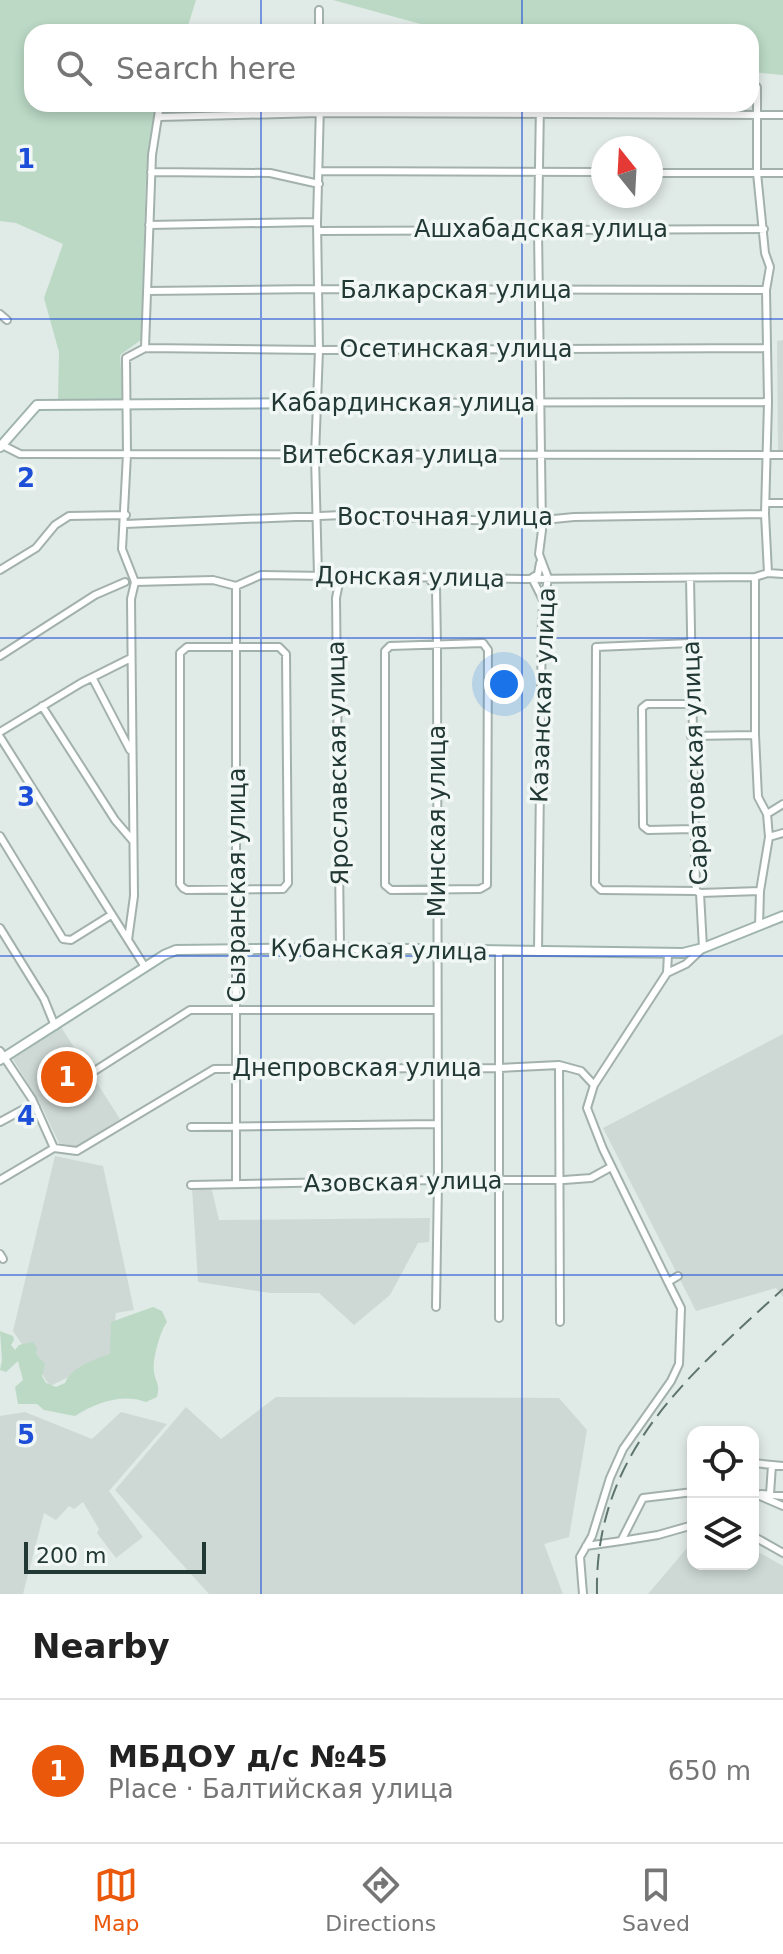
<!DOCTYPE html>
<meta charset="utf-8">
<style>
:root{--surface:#fff;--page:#f6f6f6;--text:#222;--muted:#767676;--line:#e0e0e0;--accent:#ea580c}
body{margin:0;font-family:"DejaVu Sans",sans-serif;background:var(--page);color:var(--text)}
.controls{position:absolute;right:24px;bottom:24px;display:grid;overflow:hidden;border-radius:16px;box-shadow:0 4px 12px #0003}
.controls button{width:72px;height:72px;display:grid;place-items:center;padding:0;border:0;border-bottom:2px solid var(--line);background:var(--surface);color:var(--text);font:40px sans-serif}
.compass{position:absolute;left:591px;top:136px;width:72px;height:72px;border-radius:50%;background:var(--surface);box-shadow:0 4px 12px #0003;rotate:342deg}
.scale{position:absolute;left:24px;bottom:20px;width:182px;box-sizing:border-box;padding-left:8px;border:4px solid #223834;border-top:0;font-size:22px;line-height:28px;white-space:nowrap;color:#223834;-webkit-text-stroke:6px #f0f7f4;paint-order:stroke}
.you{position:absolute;left:504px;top:684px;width:28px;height:28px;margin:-20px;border:6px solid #fff;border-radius:50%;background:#1a73e8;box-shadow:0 0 0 12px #1a73e833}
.badge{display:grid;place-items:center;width:52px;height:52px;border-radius:50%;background:var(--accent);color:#fff;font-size:26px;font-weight:700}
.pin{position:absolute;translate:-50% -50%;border:4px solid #fff;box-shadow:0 2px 8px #0006}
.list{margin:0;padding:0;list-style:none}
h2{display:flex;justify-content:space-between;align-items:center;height:104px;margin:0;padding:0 32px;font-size:34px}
h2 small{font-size:26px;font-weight:400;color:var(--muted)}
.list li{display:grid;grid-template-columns:52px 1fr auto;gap:24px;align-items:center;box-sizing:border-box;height:144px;padding:0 32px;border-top:2px solid var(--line)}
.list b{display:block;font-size:30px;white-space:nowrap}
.list p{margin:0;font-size:26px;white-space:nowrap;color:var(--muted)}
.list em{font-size:26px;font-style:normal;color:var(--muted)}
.icon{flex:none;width:44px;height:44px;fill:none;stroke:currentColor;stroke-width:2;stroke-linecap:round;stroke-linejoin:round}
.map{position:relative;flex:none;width:783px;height:1594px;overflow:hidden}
.search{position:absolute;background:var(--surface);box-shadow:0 4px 12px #0003;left:24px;right:24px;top:24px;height:88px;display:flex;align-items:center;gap:20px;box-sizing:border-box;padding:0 28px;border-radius:24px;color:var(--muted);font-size:30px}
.sheet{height:248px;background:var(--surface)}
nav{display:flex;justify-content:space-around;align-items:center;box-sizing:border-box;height:112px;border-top:2px solid var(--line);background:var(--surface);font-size:22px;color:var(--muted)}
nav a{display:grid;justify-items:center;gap:4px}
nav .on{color:var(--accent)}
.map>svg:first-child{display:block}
</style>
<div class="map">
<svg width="783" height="1594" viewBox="0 0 783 1594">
<rect width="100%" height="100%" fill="#e0eae6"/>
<path fill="#ced9d5" d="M783,340V453H778L777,341Z
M61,1027L120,1119L78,1147L59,1143L40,1103L13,1059Z
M783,1034V1297L776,1288L696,1311L603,1128Z
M55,1156L103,1166L134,1310L116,1313L111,1357L50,1386L13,1331Z
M211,1186L219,1220L430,1218L429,1242L418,1243L390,1295L354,1325L319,1293H270L198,1282L192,1188Z
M276,1397L559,1398L587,1430L569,1537L544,1544L563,1594H209L115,1490L186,1407L221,1439Z
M25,1412L92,1439L121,1412L167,1424L109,1491L143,1537L116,1558L97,1533L99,1529L83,1502L74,1509L69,1506L56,1520L44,1513L23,1594H0V1416Z
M693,1541V1564H753V1549L783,1566V1594H648Z"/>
<path fill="#bbd9c5" d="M0,0H196L186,32H32V104H158L152,126L146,176L141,340L120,355L123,400L58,402L59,352L44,298L63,244L16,223L0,221Z
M333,0H783V75L751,72V32H450Z
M153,1307L162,1311L167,1322C160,1331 152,1361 154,1372C156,1384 160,1383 157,1397L146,1402C122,1393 95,1403 75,1416L44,1410L37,1404H18L15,1387L23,1380L18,1361L6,1372L0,1370L2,1360L0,1331L13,1336L14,1340L11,1345L15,1350L19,1345L33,1342L37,1348L36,1354L45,1364L42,1376L46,1383L56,1387L65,1383C71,1368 94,1359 110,1354L111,1322Z"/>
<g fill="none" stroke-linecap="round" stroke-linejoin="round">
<defs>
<path id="street" d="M319,10V32
M751,82L757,87V173L765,253L770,267L766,290L768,402L765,514L768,573
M159,117L320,113L783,115
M320,171L603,172
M151,172L270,173L319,184
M651,173H783
M149,225L317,222
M319,231L764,229
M147,291L317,289L766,290
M0,314L7,320
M145,348L319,350L767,348
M317,403L768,402
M2,445L20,454L783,455
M766,503H783
M125,524L343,515L523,522L574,517L765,514
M540,563L538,574L532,578L543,600
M0,570L36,548L55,525L69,516L126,515
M318,576L315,456L319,350L317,222L320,104
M428,577L436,588L437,646L438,1180L436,1307
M755,577V735L758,797L767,814L769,837L760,891L759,926
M135,582L213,580L236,586L261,575L523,579L755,577L768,573L783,574
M236,586V1184
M483,643L488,650L487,885L480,889L391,890L385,885V651L390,646Z
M691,643L596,647L595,884L601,890L696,891
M187,647H279L286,654L288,883L283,889L187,890L183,888L180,884V653Z
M0,656L95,595L125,582
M93,679L130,750
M691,704H647L642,708L643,826L648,830L694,829
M42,706L115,820L133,841
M0,732L81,683L131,658
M691,736L755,735
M0,737L128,940
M767,814L783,804
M0,836L63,939L71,940L111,915
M769,837L783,833
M700,893L760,891
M0,928L44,999L55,1026
M340,948L336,598L340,578
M538,952L542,615L548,578L539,554L542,530L538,229L540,104
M145,967L128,940L134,896L131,599L135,582L122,549L127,454L126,358L145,348L152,155L160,104
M667,973L668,954
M0,1051L32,1099L54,1148
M559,1065L560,1322
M96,1070L190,1010H437
M0,1122L24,1109L36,1107
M191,1127L436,1124
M0,1180L54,1148L77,1151L214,1069L498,1068L559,1065L581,1071L594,1085
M191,1185L438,1180H564L591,1178L611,1167
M0,1254L3,1259
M678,1276L668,1282L603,1149L587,1108L594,1085L667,973L686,964L703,948L700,893L696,891L690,578
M499,1318V951
M753,1463L783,1466
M753,1493L783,1506
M761,1494L783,1496
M770,1494L772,1465
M753,1536L783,1553
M621,1541L658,1535L693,1525
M586,1546L621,1541L643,1498L693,1492
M583,1594L580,1557L592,1536L610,1478L623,1449L671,1381L679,1364L681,1308L668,1282"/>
<path id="secondary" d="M0,447L37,405L317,403
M0,1060L164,955L176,950L340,948L683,953L703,948L783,916"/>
</defs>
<use href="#street" stroke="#a3b1ad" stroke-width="10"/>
<use href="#secondary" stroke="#a0b4ae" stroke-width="12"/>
<use href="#street" stroke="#fff" stroke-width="6"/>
<use href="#secondary" stroke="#fff" stroke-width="8"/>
<path stroke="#5d746f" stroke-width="2" stroke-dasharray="16 8" stroke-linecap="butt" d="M597,1594C594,1453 688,1376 783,1289"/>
</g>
<path fill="none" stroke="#1d4ed8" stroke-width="2" stroke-opacity="0.55" d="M261,0V32M522,0V32M261,104V1594M522,104V1594M0,319H783M0,638H783M0,956H783M0,1275H783"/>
<g text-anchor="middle" stroke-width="7" stroke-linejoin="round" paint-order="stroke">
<g font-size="24" fill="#223834" stroke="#f0f7f4">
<text x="541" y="237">Ашхабадская улица</text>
<text x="456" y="298">Балкарская улица</text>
<text x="456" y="357">Осетинская улица</text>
<text x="403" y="411">Кабардинская улица</text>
<text x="390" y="463">Витебская улица</text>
<text x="445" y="525">Восточная улица</text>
<text transform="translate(410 577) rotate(1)" y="8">Донская улица</text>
<text transform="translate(543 695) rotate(-88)" y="8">Казанская улица</text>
<text transform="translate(338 763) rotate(-91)" y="8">Ярославская улица</text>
<text transform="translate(695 763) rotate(-92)" y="8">Саратовская улица</text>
<text transform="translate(437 821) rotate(-90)" y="8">Минская улица</text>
<text transform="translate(237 885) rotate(-90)" y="8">Сызранская улица</text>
<text transform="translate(379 950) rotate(1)" y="8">Кубанская улица</text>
<text x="357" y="1076">Днепровская улица</text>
<text transform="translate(403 1182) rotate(-1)" y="8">Азовская улица</text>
</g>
</g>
<g font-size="26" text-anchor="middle" font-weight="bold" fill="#1d4ed8" stroke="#f0f7f4" stroke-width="7" stroke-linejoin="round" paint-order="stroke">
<text x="26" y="168">1</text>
<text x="26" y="487">2</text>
<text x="26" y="806">3</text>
<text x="26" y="1125">4</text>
<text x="26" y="1444">5</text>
</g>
</svg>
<div class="controls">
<button><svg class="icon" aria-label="locate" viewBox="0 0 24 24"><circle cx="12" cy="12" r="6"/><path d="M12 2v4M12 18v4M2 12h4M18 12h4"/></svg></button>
<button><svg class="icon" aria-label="layers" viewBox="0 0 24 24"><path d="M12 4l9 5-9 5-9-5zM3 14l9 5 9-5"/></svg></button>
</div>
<svg class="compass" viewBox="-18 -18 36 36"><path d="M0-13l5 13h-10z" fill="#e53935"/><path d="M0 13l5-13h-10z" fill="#767676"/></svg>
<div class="scale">200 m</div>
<div class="you"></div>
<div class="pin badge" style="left:67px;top:1077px">1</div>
<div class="search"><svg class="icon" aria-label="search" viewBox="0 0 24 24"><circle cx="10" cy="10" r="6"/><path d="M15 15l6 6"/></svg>Search here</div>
</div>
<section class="sheet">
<h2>Nearby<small></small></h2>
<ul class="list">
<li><span class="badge">1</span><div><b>МБДОУ д/с №45</b><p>Place · Балтийская улица</p></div><em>650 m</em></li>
</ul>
</section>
<nav>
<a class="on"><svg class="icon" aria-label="map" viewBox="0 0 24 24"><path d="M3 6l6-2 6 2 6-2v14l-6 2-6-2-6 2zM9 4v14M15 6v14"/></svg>Map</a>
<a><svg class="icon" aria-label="directions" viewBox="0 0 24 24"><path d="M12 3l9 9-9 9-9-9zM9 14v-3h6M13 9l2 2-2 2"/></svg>Directions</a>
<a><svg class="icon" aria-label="saved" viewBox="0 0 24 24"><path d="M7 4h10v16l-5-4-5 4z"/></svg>Saved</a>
</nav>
